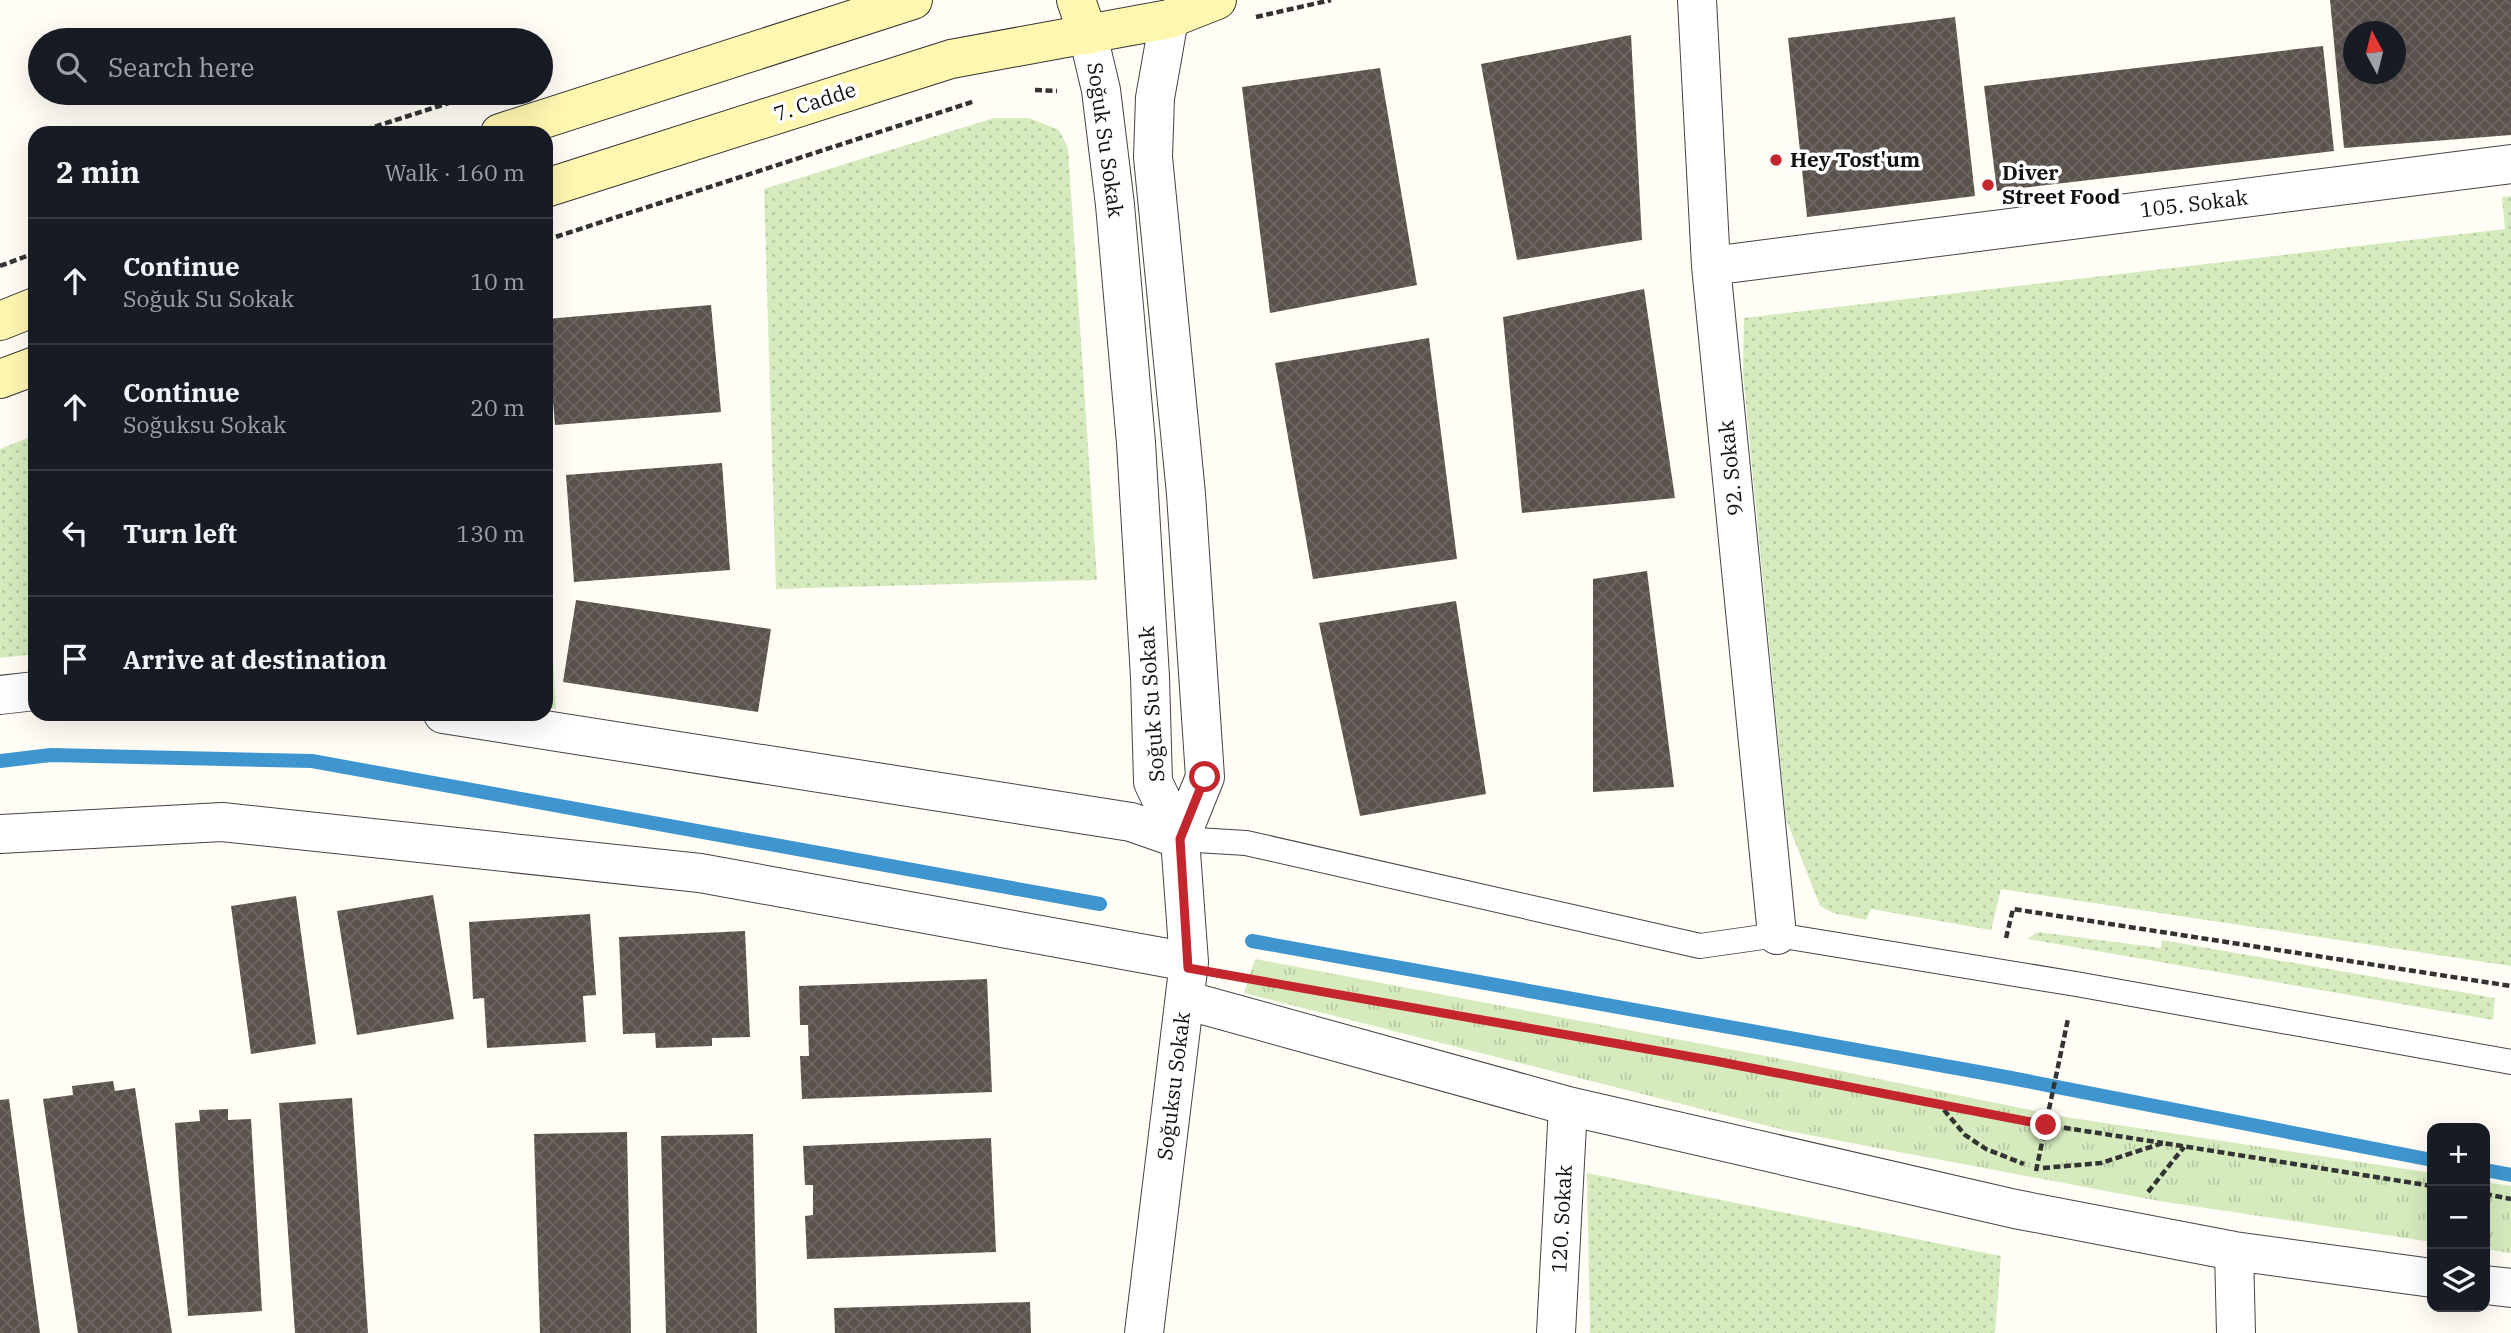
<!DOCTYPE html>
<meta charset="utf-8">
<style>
:root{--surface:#171b24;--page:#242831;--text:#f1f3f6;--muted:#9ea1a6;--line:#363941}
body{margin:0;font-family:"IBM Plex Serif",serif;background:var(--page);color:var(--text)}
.controls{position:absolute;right:21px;bottom:21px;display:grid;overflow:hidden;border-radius:14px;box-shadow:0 7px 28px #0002}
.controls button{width:63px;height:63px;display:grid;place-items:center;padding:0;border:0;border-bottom:2px solid var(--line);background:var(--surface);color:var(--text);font:35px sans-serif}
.compass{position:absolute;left:2343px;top:21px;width:63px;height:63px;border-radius:50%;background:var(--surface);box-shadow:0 7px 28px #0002;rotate:353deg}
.stop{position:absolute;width:21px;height:21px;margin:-16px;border:5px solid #c4262e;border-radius:50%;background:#fff}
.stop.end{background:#c4262e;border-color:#fff;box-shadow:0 2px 7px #0008}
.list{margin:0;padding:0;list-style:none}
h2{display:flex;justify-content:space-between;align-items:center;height:91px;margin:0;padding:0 28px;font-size:30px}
h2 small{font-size:23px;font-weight:400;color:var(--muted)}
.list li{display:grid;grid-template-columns:46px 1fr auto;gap:21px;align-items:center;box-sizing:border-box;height:126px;padding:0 28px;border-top:2px solid var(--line)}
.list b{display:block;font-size:26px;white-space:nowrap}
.list p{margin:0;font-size:23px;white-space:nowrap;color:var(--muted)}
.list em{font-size:23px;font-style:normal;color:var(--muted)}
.icon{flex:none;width:38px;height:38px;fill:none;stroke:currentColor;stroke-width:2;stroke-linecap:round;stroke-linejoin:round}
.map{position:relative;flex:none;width:2511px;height:1333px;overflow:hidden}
.search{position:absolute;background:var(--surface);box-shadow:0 7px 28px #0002;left:28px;top:28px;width:525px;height:77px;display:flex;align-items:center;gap:18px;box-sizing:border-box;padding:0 24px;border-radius:38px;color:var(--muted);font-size:26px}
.panel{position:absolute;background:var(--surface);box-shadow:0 7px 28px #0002;left:28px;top:126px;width:525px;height:595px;border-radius:21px}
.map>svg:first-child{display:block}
</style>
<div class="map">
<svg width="2511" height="1333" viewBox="0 0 2511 1333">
<defs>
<pattern id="grass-dots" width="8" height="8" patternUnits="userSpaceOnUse" patternTransform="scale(1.75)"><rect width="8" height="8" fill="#d5ebbd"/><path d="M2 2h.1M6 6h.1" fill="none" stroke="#b6c8a1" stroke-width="1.8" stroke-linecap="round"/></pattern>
<pattern id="park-tufts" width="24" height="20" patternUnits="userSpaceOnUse" patternTransform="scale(1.75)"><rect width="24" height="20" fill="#d5ebbd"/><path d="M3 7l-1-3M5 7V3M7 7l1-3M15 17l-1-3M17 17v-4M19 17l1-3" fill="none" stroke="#b6c8a1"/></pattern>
<pattern id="building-cross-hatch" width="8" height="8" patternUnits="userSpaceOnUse" patternTransform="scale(1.75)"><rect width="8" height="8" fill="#5a524d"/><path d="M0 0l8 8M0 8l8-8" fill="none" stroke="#6d6662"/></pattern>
</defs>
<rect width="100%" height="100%" fill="#fffdf5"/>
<path fill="url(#grass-dots)" d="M994,118H1029L1059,130L1068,148L1097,580L776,589L764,189Z
M2511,196V966L2001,889L1991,930L1871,909L1866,920L1833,913L1820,906L1786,819L1743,373L1744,318L2505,229L2502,197Z
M35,435V654L0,658V449Z
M546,543L556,709L546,708Z
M2038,932L2161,948L2162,940L2495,998L2493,1020L2027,939Z
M1587,1173L2001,1256L1995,1333H1590Z"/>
<path fill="url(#park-tufts)" d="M1255,959L1786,1060L2059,1116L2432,1173V1242L2159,1201L1788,1131L1244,993Z
M2485,1182L2511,1186V1253L2485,1249Z"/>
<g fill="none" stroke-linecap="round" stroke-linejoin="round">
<path stroke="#3f96cf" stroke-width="14" d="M0,761L51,755L312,761L1100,904
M1252,941L2006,1077L2432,1160
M2485,1170L2511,1175"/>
</g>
<path fill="url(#building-cross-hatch)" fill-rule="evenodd" d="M2330,0H2511V135L2344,148ZM2354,32H2396V74H2354Z
M1955,17L1975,196L1807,217L1788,38Z
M1631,35L1642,240L1517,260L1481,64Z
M2323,46L2334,151L1997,191L1984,86Z
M1380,68L1417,285L1270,313L1242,87Z
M1644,289L1675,498L1522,513L1503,317Z
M711,305L721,412L555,425L546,319Z
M1429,338L1457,559L1313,579L1275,363Z
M722,463L730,570L574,582L566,475Z
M1647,571L1674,787L1593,792V579Z
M576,600L771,629L758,712L563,682Z
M1456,601L1486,794L1360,816L1319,623Z
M433,895L454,1019L357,1035L337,911Z
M296,896L316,1044L251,1054L231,906Z
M590,914L596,995L583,996L586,1042L487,1048L484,998L473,999L469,922Z
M745,931L750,1037L712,1038V1046L656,1048L655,1033L623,1034L619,937Z
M987,979L992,1092L802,1099L800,1056H809L808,1025H800L799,986Z
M113,1081L115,1091L135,1088L172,1333H78L43,1099L73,1095L72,1086Z
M352,1098L368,1333H295L279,1103Z
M9,1099L40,1333H0V1100Z
M228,1109V1120L251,1119L262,1311L188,1316L175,1123L200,1121L199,1110Z
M627,1132L631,1333H540L534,1134Z
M753,1134L757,1333H666L661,1136Z
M991,1138L996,1252L807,1259L805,1216L813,1215V1185H805L803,1146Z
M1030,1302L1031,1333H835L834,1308Z"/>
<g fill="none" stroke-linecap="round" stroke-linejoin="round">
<defs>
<path id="service" d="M1180,839L1246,843L1700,946L1777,935L2076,984L2511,1062"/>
<path id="minor" d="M1697,0L1711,266L1777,935
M1169,19L1155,98L1153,157L1186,494L1205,777L1180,839
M1088,35L1101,90L1115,205L1136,443L1150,677L1153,782L1180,839L1189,962L1144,1333
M1711,266L2511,164
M0,695L35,691
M443,714L1131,822L1180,839
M0,834L222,822L700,873L1189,962
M1185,1000L1568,1106L2015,1209L2234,1251L2432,1278
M2234,1251L2236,1333
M2485,1285L2511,1288
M1556,1333L1568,1106"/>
<path id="secondary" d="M1076,0L1088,35
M500,133L913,0
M546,188L951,59L1169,19L1217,0
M0,321L35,307
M0,379L35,366"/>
</defs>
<use href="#service" stroke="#444" stroke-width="26"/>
<use href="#minor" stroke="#444" stroke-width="40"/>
<use href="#secondary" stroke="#333" stroke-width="40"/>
<path stroke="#333" stroke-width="4.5" stroke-dasharray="7 3.5" stroke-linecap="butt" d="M1256,17L1331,0
M1035,90L1057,91
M355,133L480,93
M546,240L975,101
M0,266L35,253
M2006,938L2013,909L2511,986
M1337,995L1715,1061L1939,1104L1965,1135L1986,1149L2024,1164
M1940,1104L2046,1125L2163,1143
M2043,1168L2101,1163L2163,1143L2432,1186
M2036,1171L2068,1019
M2148,1192L2184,1147
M2485,1194L2511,1199"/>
<use href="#service" stroke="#fff" stroke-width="24"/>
<use href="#minor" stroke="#fff" stroke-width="38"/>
<use href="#secondary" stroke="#fff6b0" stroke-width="38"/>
</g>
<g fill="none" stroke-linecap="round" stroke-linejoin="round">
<path stroke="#c4262e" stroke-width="9" d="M1205,777L1180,839L1188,968L1715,1061L2046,1125"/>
</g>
<g fill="#c4262e" stroke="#fff" stroke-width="2.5">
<circle cx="1776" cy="160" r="7"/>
<circle cx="1988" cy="185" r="7"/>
</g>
<g text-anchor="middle" stroke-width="7" stroke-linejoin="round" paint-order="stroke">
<g font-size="21" fill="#111" stroke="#fff">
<text transform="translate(815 102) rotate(-18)" y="7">7. Cadde</text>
<text transform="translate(1105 140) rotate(82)" y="7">Soğuk Su Sokak</text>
<text transform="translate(2194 204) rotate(-7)" y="7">105. Sokak</text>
<text transform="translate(1731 468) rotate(-96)" y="7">92. Sokak</text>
<text transform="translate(1152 704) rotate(-94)" y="7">Soğuk Su Sokak</text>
<text transform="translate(1174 1086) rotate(-83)" y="7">Soğuksu Sokak</text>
<text transform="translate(1562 1219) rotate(-87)" y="7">120. Sokak</text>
</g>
<g font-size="21" font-weight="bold" fill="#111" stroke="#fff" text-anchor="start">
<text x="1790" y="167">Hey Tost'um</text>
<text x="2002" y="180">Diver<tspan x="2002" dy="24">Street Food</tspan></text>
</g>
</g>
</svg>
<div class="controls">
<button>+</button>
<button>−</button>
<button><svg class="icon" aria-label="layers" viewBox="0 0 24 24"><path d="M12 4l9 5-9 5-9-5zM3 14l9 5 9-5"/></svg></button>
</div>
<svg class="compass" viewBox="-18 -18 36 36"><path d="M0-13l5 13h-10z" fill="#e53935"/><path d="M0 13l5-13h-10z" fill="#9ea1a6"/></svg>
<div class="stop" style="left:1205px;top:777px"></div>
<div class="stop end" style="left:2046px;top:1125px"></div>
<div class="search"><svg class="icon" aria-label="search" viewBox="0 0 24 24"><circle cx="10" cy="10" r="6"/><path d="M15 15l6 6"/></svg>Search here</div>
<section class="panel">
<h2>2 min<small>Walk · 160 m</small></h2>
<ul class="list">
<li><svg class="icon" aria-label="ahead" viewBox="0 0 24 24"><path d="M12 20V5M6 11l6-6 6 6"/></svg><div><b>Continue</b><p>Soğuk Su Sokak</p></div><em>10 m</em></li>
<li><svg class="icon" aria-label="ahead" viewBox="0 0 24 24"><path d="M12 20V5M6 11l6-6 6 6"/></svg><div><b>Continue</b><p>Soğuksu Sokak</p></div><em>20 m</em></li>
<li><svg class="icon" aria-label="left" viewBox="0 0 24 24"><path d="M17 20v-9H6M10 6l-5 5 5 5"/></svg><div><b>Turn left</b></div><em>130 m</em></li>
<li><svg class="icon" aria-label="arrive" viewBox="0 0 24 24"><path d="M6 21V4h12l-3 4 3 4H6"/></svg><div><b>Arrive at destination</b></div></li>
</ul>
</section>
</div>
